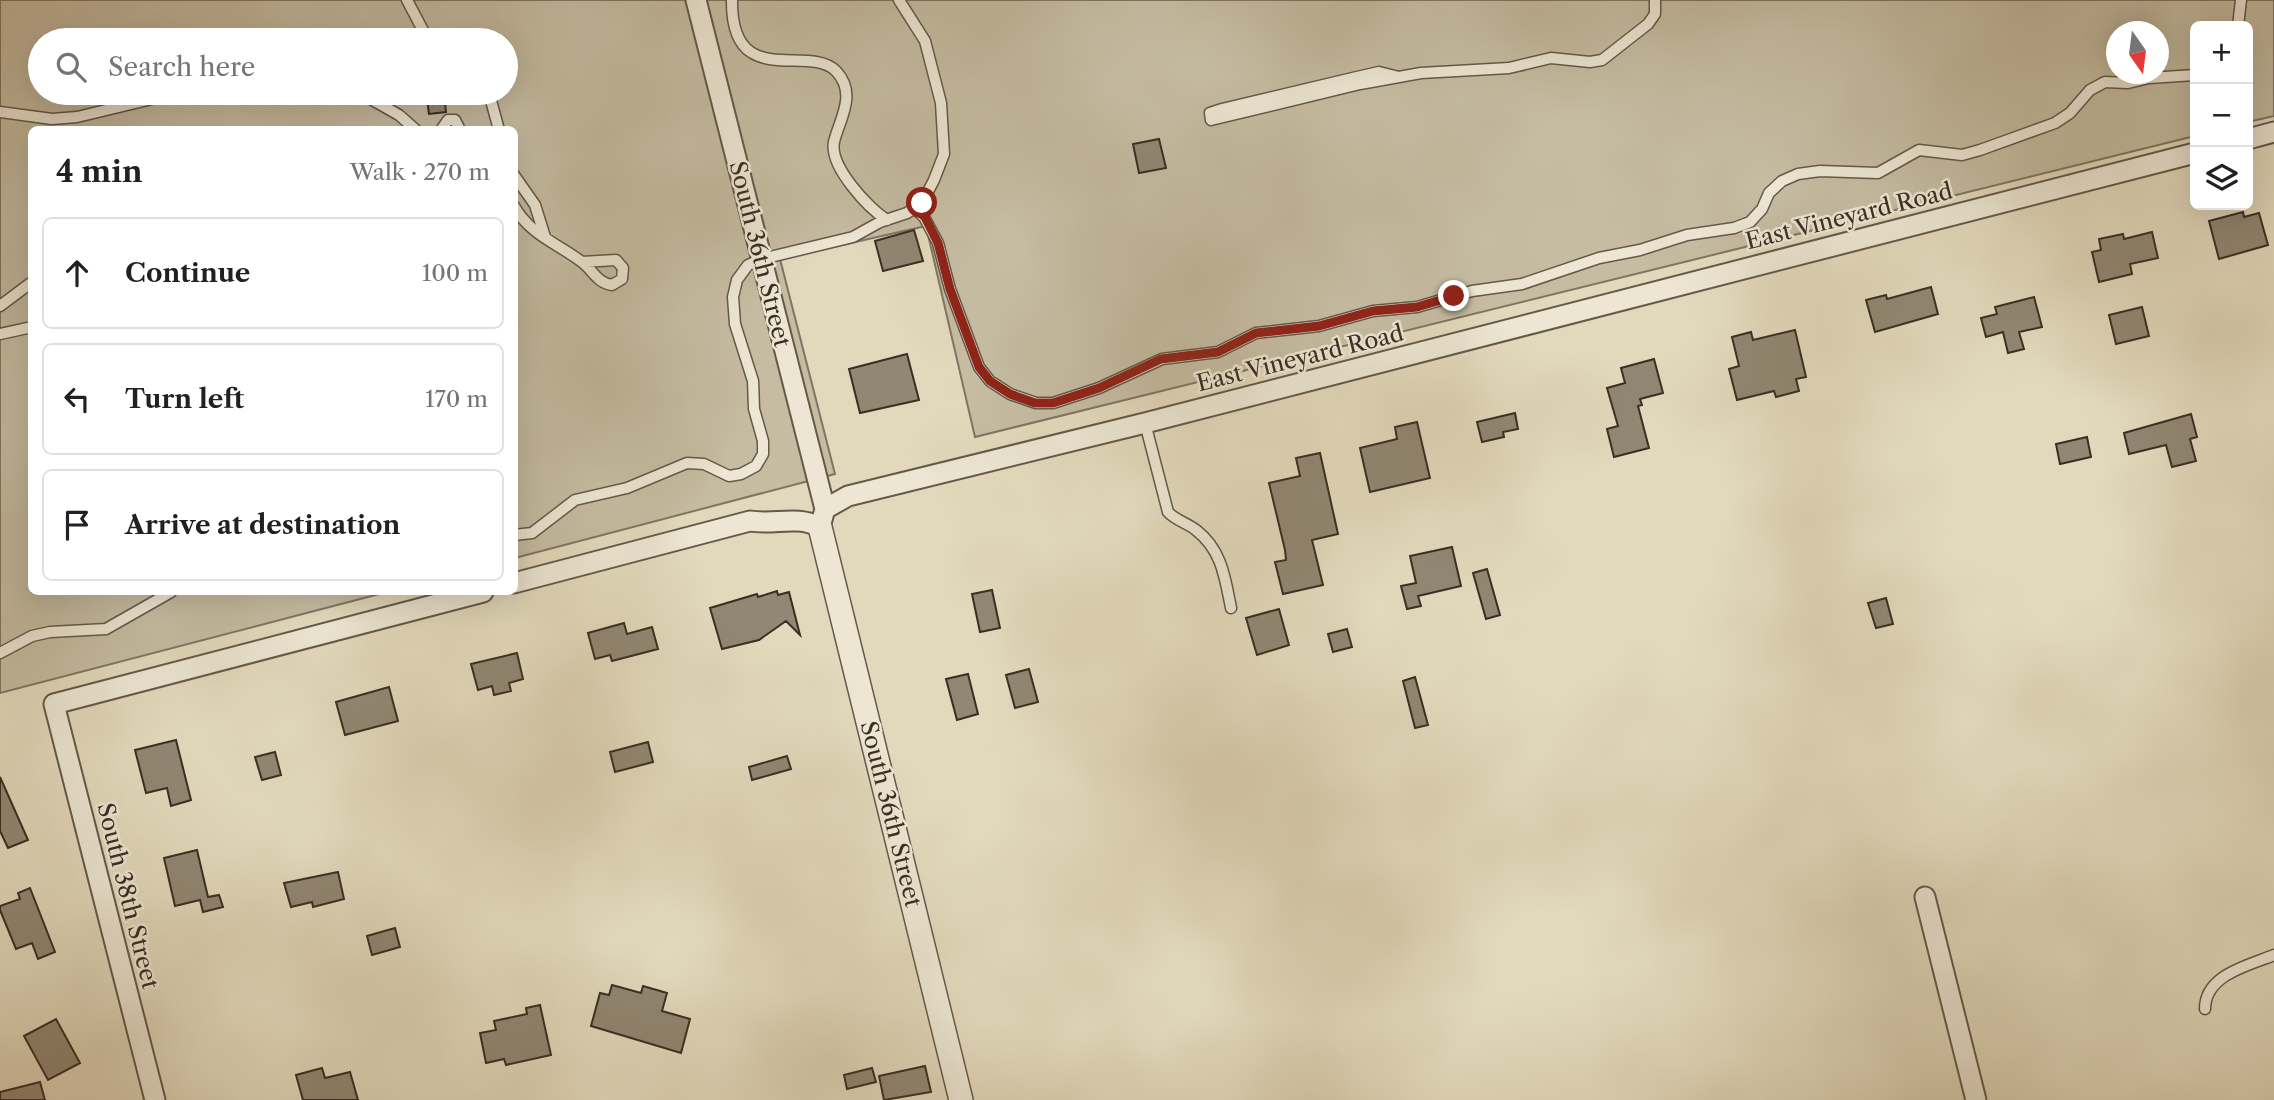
<!DOCTYPE html>
<meta charset="utf-8">
<style>
:root{--surface:#fff;--page:#f6f6f6;--text:#202124;--muted:#757577;--line:#e0e0e0}
body{margin:0;font-family:"Libre Caslon Text",serif;background:var(--page);color:var(--text)}
.controls{position:absolute;right:21px;top:21px;display:grid;overflow:hidden;border-radius:10px;box-shadow:0 7px 28px #0002}
.controls button{width:63px;height:63px;display:grid;place-items:center;padding:0;border:0;border-bottom:2px solid var(--line);background:var(--surface);color:var(--text);font:35px sans-serif}
.compass{position:absolute;left:2106px;top:21px;width:63px;height:63px;border-radius:50%;background:var(--surface);box-shadow:0 7px 28px #0002;rotate:166deg}
.stop{position:absolute;width:21px;height:21px;margin:-16px;border:5px solid #8f2418;border-radius:50%;background:#fff}
.stop.end{background:#8f2418;border-color:#fff;box-shadow:0 2px 7px #0008}
.list{margin:0;padding:0;list-style:none}
h2{display:flex;justify-content:space-between;align-items:center;height:91px;margin:0;padding:0 28px;font-size:30px}
h2 small{font-size:23px;font-weight:400;color:var(--muted)}
.list li{display:grid;grid-template-columns:46px 1fr auto;gap:21px;align-items:center;box-sizing:border-box;height:112px;margin:0 14px 14px;padding:0 14px;border:2px solid var(--line);border-radius:10px}
.list b{display:block;font-size:26px;white-space:nowrap}
.list em{font-size:23px;font-style:normal;color:var(--muted)}
.icon{flex:none;width:38px;height:38px;fill:none;stroke:currentColor;stroke-width:2;stroke-linecap:round;stroke-linejoin:round}
.map{position:relative;flex:none;width:2274px;height:1100px;overflow:hidden}
.search{position:absolute;background:var(--surface);box-shadow:0 7px 28px #0002;left:28px;top:28px;width:490px;height:77px;display:flex;align-items:center;gap:18px;box-sizing:border-box;padding:0 24px;border-radius:38px;color:var(--muted);font-size:26px}
.panel{position:absolute;background:var(--surface);box-shadow:0 7px 28px #0002;left:28px;top:126px;width:490px;height:469px;border-radius:10px}
.map>svg:first-child{display:block}
</style>
<div class="map">
<svg width="2274" height="1100" viewBox="0 0 2274 1100">
<rect width="100%" height="100%" fill="#e2d9bc"/>
<filter id="stains"><feTurbulence type="fractalNoise" baseFrequency=".00286" numOctaves="4"/><feColorMatrix values="0 0 0 0 .2 0 0 0 0 .09 0 0 0 0 .02 0 0 0 .5 -.17"/></filter>
<radialGradient id="worn" r=".72"><stop offset=".6" stop-color="#630" stop-opacity="0"/><stop offset="1" stop-color="#630" stop-opacity=".3"/></radialGradient>
<path fill="#c5bca2" stroke="#807563" stroke-width="2" fill-rule="evenodd" d="M0,0H2274V116L2248,122V26H2195V136L975,437L926,226L780,259L835,474L515,558L514,130H32V592H387L0,693ZM2116,32H2158V74H2116ZM40,40H506V93H40Z"/>
<path fill="#918773" stroke="#3a2e24" stroke-width="2" d="M426,93H444L446,112L429,114Z
M1159,139L1166,168L1139,173L1133,144Z
M2243,212L2244,217L2259,213L2268,245L2219,259L2209,221Z
M914,230L923,261L883,271L875,241Z
M2152,232L2158,258L2130,264L2132,274L2099,282L2092,252L2101,250L2099,239L2123,234L2124,239Z
M1931,287L1938,314L1875,332L1866,300L1886,295L1887,299Z
M2034,297L2042,327L2019,332L2024,349L2008,353L2003,332L1986,337L1981,318L1997,314L1995,307Z
M2142,307L2149,336L2116,344L2109,315Z
M1795,330L1806,377L1796,379L1799,391L1776,397L1774,391L1737,400L1729,369L1739,366L1732,337L1751,332L1753,340Z
M907,354L919,400L860,413L849,369Z
M1654,359L1663,393L1640,399L1642,405L1638,406L1649,448L1614,457L1607,429L1618,426L1607,388L1625,383L1621,368Z
M1515,413L1518,429L1503,432L1504,437L1482,442L1477,422Z
M2191,414L2197,437L2190,439L2196,461L2172,467L2166,445L2129,454L2124,433Z
M1417,422L1430,478L1370,492L1360,448L1397,439L1395,427Z
M2087,437L2091,457L2060,464L2056,444Z
M1320,453L1338,534L1312,540L1323,585L1283,594L1275,562L1286,560L1285,550L1269,483L1300,476L1296,458Z
M1452,547L1461,586L1418,596L1421,606L1407,609L1401,586L1416,583L1410,556Z
M1487,569L1500,615L1486,619L1473,573Z
M992,590L1000,628L980,632L972,594Z
M777,591L778,595L789,592L800,635L786,621L759,640L722,649L710,608L757,594L758,597Z
M1886,598L1893,624L1876,628L1868,603Z
M1279,609L1289,645L1257,655L1246,618Z
M624,623L627,634L652,627L658,649L612,661L610,655L595,659L588,633Z
M1347,629L1352,647L1333,652L1328,634Z
M517,653L523,679L509,683L511,691L494,695L492,686L478,690L471,664Z
M1029,669L1038,702L1015,708L1006,675Z
M968,674L978,714L957,720L946,679Z
M1415,677L1428,725L1415,728L1403,681Z
M389,687L398,721L345,735L336,702Z
M176,740L191,800L171,806L167,788L146,793L135,750Z
M648,742L653,762L615,772L610,752Z
M275,752L281,775L262,780L255,757Z
M787,756L791,769L752,780L749,767Z
M0,777L28,840L8,848L0,831Z
M197,850L208,897L219,895L223,907L203,912L200,900L175,906L164,858Z
M338,872L344,899L313,907L312,902L291,907L284,883Z
M30,888L55,952L38,959L32,943L16,949L0,910V906L20,899L18,893Z
M395,928L400,947L372,955L367,936Z
M612,985L641,993L643,986L667,993L662,1011L690,1019L681,1053L591,1026L600,993L609,995Z
M540,1005L551,1055L506,1065L504,1059L486,1063L480,1033L496,1030L494,1021L527,1014L526,1008Z
M56,1019L80,1063L48,1080L24,1036Z
M925,1066L931,1092L884,1100L879,1076Z
M322,1068L325,1078L350,1072L358,1100H303L296,1075Z
M872,1068L876,1082L847,1089L844,1075Z
M40,1082L45,1100H0V1092Z"/>
<g fill="none" stroke-linecap="round" stroke-linejoin="round">
<defs>
<path id="service" d="M407,0L428,40
M732,0C731,92 808,43 836,71C858,94 839,120 834,142C829,166 868,208 887,220
M2238,26L2241,0
M1399,77L1379,72L1357,77L1222,109L1210,113L1211,120L1360,84L1421,73L1509,68L1551,58L1590,62L1602,60L1648,24L1655,14V0
M360,93L399,115L416,130
M489,93L499,130
M0,112L52,119L77,117L177,93
M441,130L448,120H455L460,130
M514,175L535,205L545,237
M514,206C530,235 557,243 582,262C593,270 597,283 612,285L622,279L623,268L616,260L582,262
M914,208L924,217L938,243L950,289L979,367L990,381L1010,394L1036,403H1053L1099,388L1162,359L1218,352L1256,333L1319,326L1373,311L1417,307L1472,291L1522,284L1599,258L1640,250L1687,235L1734,228L1750,222L1762,209L1769,193L1782,181L1798,174L1820,171L1878,173L1919,150L1962,155L1980,150L2055,123L2070,113L2090,90L2105,82L2128,83L2149,78L2195,75
M0,306L32,282
M0,334L32,327
M1145,423L1168,512C1175,520 1187,523 1196,530C1222,550 1225,578 1231,608
M514,535L532,533L575,500L627,488L687,463L704,464L729,476L741,474L756,466L763,454V441L754,409L753,381L735,324L733,297L737,280L748,265L762,259L853,237L880,222L907,213L922,203L934,180L944,154L941,103L925,41L899,0
M0,653L32,636L50,632L106,629L171,592
M2205,1009C2205,975 2247,966 2274,955"/>
<path id="minor" d="M696,0L825,509
M2248,139L2274,132
M514,583L750,521C776,525 796,515 820,527L825,509L848,496L1145,423L2195,153
M1925,897L1976,1100
M155,1100L54,704L483,592"/>
<path id="tertiary" d="M820,527L961,1100"/>
</defs>
<use href="#service" stroke="#64594a" stroke-width="13"/>
<use href="#minor" stroke="#64594a" stroke-width="23"/>
<use href="#tertiary" stroke="#64594a" stroke-width="26"/>
<use href="#service" stroke="#ece6d3" stroke-width="10"/>
<use href="#minor" stroke="#ece6d3" stroke-width="19"/>
<use href="#tertiary" stroke="#ece6d3" stroke-width="23"/>
</g>
<g fill="none" stroke-linecap="round" stroke-linejoin="round">
<path stroke="#8f2418" stroke-width="9" d="M922,203L914,208L925,217L938,243L950,289L979,367L990,381L1010,394L1035,403H1053L1099,388L1161,359L1218,352L1256,333L1319,326L1373,311L1417,307L1454,296"/>
</g>
<g text-anchor="middle" stroke-width="5" stroke-linejoin="round" paint-order="stroke">
<g font-size="23" fill="#3a2e24" stroke="#ece6d3">
<text transform="translate(1849 216) rotate(-14)" y="8">East Vineyard Road</text>
<text transform="translate(760 254) rotate(76)" y="8">South 36th Street</text>
<text transform="translate(1300 358) rotate(-14)" y="8">East Vineyard Road</text>
<text transform="translate(891 814) rotate(76)" y="8">South 36th Street</text>
<text transform="translate(128 896) rotate(76)" y="8">South 38th Street</text>
</g>
</g>
<rect width="100%" height="100%" filter="url(#stains)"/>
<rect width="100%" height="100%" fill="url(#worn)"/>
</svg>
<div class="controls">
<button>+</button>
<button>−</button>
<button><svg class="icon" aria-label="layers" viewBox="0 0 24 24"><path d="M12 4l9 5-9 5-9-5zM3 14l9 5 9-5"/></svg></button>
</div>
<svg class="compass" viewBox="-18 -18 36 36"><path d="M0-13l5 13h-10z" fill="#e53935"/><path d="M0 13l5-13h-10z" fill="#757577"/></svg>
<div class="stop" style="left:922px;top:203px"></div>
<div class="stop end" style="left:1454px;top:296px"></div>
<div class="search"><svg class="icon" aria-label="search" viewBox="0 0 24 24"><circle cx="10" cy="10" r="6"/><path d="M15 15l6 6"/></svg>Search here</div>
<section class="panel">
<h2>4 min<small>Walk · 270 m</small></h2>
<ul class="list">
<li><svg class="icon" aria-label="ahead" viewBox="0 0 24 24"><path d="M12 20V5M6 11l6-6 6 6"/></svg><div><b>Continue</b></div><em>100 m</em></li>
<li><svg class="icon" aria-label="left" viewBox="0 0 24 24"><path d="M17 20v-9H6M10 6l-5 5 5 5"/></svg><div><b>Turn left</b></div><em>170 m</em></li>
<li><svg class="icon" aria-label="arrive" viewBox="0 0 24 24"><path d="M6 21V4h12l-3 4 3 4H6"/></svg><div><b>Arrive at destination</b></div></li>
</ul>
</section>
</div>
